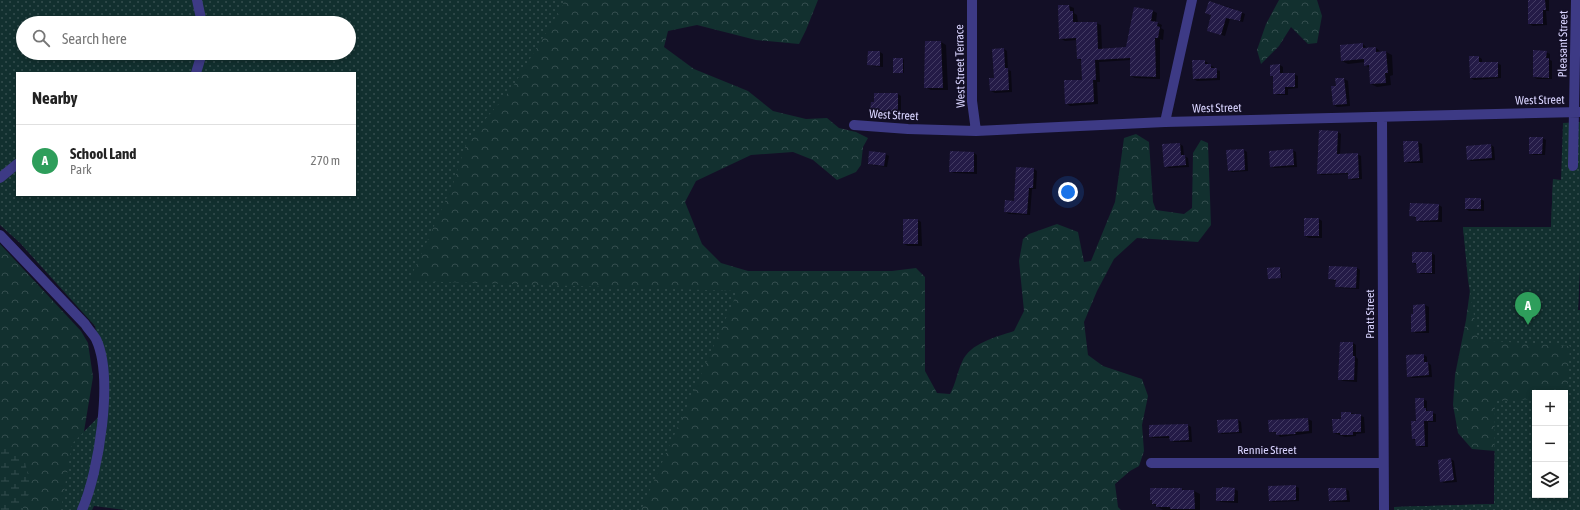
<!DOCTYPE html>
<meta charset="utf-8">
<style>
:root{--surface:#fff;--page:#f2f2f2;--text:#222;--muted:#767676;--line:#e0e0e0;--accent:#137a85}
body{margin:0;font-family:"Asap Condensed",sans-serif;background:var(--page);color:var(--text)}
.controls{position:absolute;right:12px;bottom:12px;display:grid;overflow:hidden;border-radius:0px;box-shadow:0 2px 6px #0003}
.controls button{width:36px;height:36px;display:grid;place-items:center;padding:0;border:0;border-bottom:1px solid var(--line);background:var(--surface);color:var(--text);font:20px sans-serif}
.you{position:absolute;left:1068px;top:192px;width:14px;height:14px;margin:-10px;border:3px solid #fff;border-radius:50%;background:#1a73e8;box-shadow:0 0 0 6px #1a73e833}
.badge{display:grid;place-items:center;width:26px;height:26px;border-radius:50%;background:var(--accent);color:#fff;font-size:13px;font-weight:700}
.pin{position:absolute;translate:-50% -33px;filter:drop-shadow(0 1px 2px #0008)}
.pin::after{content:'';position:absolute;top:21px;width:14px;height:12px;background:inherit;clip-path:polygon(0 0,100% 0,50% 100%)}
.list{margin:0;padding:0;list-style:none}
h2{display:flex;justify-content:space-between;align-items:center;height:52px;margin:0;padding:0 16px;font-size:17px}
h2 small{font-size:13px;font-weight:400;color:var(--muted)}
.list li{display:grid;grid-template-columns:26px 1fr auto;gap:12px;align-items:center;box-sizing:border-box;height:72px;padding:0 16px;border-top:1px solid var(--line)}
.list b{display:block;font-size:15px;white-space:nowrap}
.list p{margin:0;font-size:13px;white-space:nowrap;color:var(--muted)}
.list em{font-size:13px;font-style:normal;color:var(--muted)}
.icon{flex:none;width:22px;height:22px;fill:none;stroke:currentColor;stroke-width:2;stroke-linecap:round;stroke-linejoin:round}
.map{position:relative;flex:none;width:1580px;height:510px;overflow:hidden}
.search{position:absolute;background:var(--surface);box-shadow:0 2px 6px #0003;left:16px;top:16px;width:340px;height:44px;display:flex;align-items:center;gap:10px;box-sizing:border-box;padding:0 14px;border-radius:22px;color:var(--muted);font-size:15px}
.panel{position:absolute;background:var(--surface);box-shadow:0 2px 6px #0003;left:16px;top:72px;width:340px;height:124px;border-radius:0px}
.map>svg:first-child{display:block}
</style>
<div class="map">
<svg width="1580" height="510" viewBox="0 0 1580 510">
<defs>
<pattern id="forest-crowns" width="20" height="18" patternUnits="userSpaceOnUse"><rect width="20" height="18" fill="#12302f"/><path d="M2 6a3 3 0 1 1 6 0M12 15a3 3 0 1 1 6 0" fill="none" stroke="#344d4e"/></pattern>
<pattern id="wetland-marsh" width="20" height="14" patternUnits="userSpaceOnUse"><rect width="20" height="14" fill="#12302f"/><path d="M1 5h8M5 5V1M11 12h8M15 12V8" fill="none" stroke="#344d4e"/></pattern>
<pattern id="park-dots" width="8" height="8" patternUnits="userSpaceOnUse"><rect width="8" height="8" fill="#12302f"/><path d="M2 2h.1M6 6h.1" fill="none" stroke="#344d4e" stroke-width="1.8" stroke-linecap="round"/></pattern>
<pattern id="building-hatch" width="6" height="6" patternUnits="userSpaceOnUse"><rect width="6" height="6" fill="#241b47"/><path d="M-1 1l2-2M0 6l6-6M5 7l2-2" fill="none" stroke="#433b63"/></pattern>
</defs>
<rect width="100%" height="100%" fill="#130f26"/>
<path fill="url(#forest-crowns)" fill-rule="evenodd" d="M213,0H818L806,30L799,44L756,40L697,25L668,31L664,47L694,69L748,91L773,111L806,119L827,118L839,128L856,132L868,138L863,147L861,165L856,172L837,180L813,160L793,152L751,155L696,181L685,202L702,244L721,263L748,271H892L916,268L925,277V371L937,393L950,394C956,383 957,373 962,362C970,343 996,337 1014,331L1024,311L1019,261L1023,239L1029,234L1057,224L1078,232L1084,262L1091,261L1115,202L1124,138L1136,134L1149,142L1153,202L1156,210L1184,214L1192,208L1193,153L1201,140L1208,143L1211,225L1198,242L1137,238L1114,259L1097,291L1084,322L1088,355L1103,366L1142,379L1148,396L1142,425L1144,451L1139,466L1130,471L1115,484L1118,507L1121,510H405L355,195V73L211,53H349V23Z
M1279,0H1317L1322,16L1317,43L1308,44L1291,27L1279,46L1261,64L1257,50L1266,24Z
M1553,179L1580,187V263L1578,310H1580V510H1394V507L1494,504L1495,451L1472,449L1458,433L1453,405L1455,375L1466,320L1470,290L1463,227H1551ZM1535,393H1565V495H1535Z
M0,244L81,331L88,343L93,377L71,510H0Z"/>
<path fill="url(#wetland-marsh)" d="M0,439L25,462L31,489L22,510H0Z"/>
<path fill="url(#park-dots)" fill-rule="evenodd" d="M0,0H564L563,5L512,88L467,141L453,184L409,281L738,291L641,510H125L94,506L92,510H61L72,444L108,407L103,363L95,326L20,243L0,225ZM23,23H349V53H23ZM17,73H355V195H17Z
M1580,122V263L1578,310H1580V510H1394V507L1494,504L1495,401L1535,399V495H1565V397H1567L1570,346L1478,340L1468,280L1463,227H1551L1553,179L1561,180L1563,123Z"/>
<path fill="#0007" d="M1529,0H1549V11H1546L1547,25L1533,26L1529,24Z
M1209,2L1229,7L1245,14L1243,22L1230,19L1225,36L1208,31L1212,15Z
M1069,6L1074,8V13L1077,15L1078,23H1096L1101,25L1102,50L1127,48L1153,11L1157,13L1156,22L1162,25L1161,28L1164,30L1163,40L1160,39V79L1135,78L1131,76V60L1099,62L1100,82H1097L1098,104L1070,106L1066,103L1083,81L1082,61L1078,59L1077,40L1065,41L1060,38Z
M941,42L946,45L948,90H931L925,87Z
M1363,44L1368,49L1376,48L1381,52H1386L1392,55L1393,75L1390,76L1391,85L1377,87L1371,84L1370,68L1365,65V62L1348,64L1342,61Z
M1004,49L1007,51L1008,70L1011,71L1012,92L995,93L991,91Z
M869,52H880L883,54V67L872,66L868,64Z
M1546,52L1550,54V60L1552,61V79H1537L1534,77Z
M1479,57L1482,59V63H1497L1501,65V78L1474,80L1471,78Z
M903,59L904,60V73L894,72Z
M1205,61L1208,63V65L1214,67V69L1220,71V80L1197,81L1194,79Z
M1280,65L1283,67V74H1294L1298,76V88L1288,89V95H1278L1274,93V77L1271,76Z
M1336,79H1344L1348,81L1350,106L1337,107L1334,105L1337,87Z
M898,94L901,96V115H885L871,111L875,103Z
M1320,131L1338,132L1341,134L1340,155L1357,154L1361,156L1362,179L1352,180L1349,178V174L1321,175L1318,173Z
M1542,138L1546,140L1545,155H1533L1530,153Z
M1404,142H1418L1422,144L1423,163H1409L1405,161Z
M1180,144L1183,146L1184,156L1188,158L1189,167L1169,168L1165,166Z
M1491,145L1494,147L1495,160L1471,161L1468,159Z
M1244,150L1247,152L1248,171L1232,172L1228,170Z
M1292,150L1296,152L1297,167L1274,168L1271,166Z
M974,153L977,155V174L954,173L950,171Z
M885,154L889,156L887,167L872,165L869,163Z
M1034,169L1037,171L1036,189H1032L1030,215L1009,214L1005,212L1015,202Z
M1481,199L1484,201V211H1469L1466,209Z
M1439,205L1442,207V222H1420L1417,220V218L1410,216Z
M1319,219L1322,221V238H1309L1305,236Z
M918,220L921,222L922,246H908L904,244Z
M1431,253L1435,255V274H1421L1418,272L1417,265L1413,263Z
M1280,268L1281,269L1282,278H1269Z
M1357,268L1360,270L1359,289L1340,288L1336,286L1337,281L1329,279Z
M1425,305L1429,307V333H1416L1412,331L1414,306Z
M1353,343L1356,345V357L1358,359L1357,382L1343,381L1339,379Z
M1424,355L1427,357V362L1431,365L1432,377L1412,378L1408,376Z
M1423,399L1427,401V410L1429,412L1436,414V422H1428V447H1420L1417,445L1416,441L1413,439Z
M1351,413L1364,417L1365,433L1356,434V436L1345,437L1334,433L1342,420Z
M1308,419L1312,421V433L1280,437L1277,433L1270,431V421Z
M1238,420L1241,422L1242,433L1222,434L1219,432Z
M1188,425L1191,427L1192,442H1174L1171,440L1170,438H1153L1150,436Z
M1451,459L1454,461L1457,482L1444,483L1441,481Z
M1295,486L1299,488V501L1273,502L1270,500Z
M1182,489L1186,491H1194L1200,494V510H1163L1153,504V501L1151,500Z
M1234,489L1238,491V503L1221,502L1217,500Z
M1346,489L1349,491L1350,502H1333L1330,500Z"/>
<path fill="url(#building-hatch)" d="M1528,0H1545L1546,10H1543V24H1528Z
M1209,1L1242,12L1240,21L1226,18L1221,35L1207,31L1211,15L1205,13Z
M1058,5H1069L1070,11H1073V22H1097L1098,49L1126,47L1134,7L1153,10L1151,21L1158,22L1157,26L1160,27L1158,38H1155L1156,77L1130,76V58L1095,60L1096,80H1093L1094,102L1065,104L1064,80H1082L1081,59H1077L1076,38L1059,39Z
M925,41H941L943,88H924Z
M1363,43V48L1376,47V52L1386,51L1388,73H1385L1386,83L1370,84L1369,65L1364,66V59L1341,61L1340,45Z
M1004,48L1005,68H1008L1009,90L990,91L989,78H994L992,49Z
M1533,50L1547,51L1546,58H1549V78L1533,77Z
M868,51H880V66L867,65Z
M1469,56H1479V62H1498V77L1470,78Z
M893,58H903V73H893Z
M1192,60H1205V64H1211V68H1217V78L1193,79Z
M1280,64V73H1295V87H1285V94H1273V76H1270V65Z
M1335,78H1344L1347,104L1333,105L1331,86H1336Z
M874,93H898V114L880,113V112L870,111L871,102H874Z
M1319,130L1338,131L1337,154L1358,153L1359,178L1348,179V173L1317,174Z
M1529,137H1543L1542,154H1529Z
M1403,141H1418L1420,161L1404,162Z
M1180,143L1181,155H1185L1186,165L1164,167L1162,144Z
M1491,144L1492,158L1467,160L1466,146Z
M1244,149L1245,170L1228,171L1226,150Z
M1293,149L1294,165L1270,167L1269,151Z
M869,151L886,153L884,166L868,164Z
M950,151L974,152V172H949Z
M1016,167L1034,168L1033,188H1029L1027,214L1004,212L1005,200L1014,201Z
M1465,198H1481V209H1465Z
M1410,203L1439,204L1438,220L1416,221V217L1409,216Z
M1304,218H1319V236H1304Z
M903,219H918V244H903Z
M1412,252H1432V273H1417L1416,263H1412Z
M1329,266L1357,267L1356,288L1335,287L1336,280L1328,279Z
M1280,267L1281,278L1268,279L1267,268Z
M1425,304L1426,331L1411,332V314H1413V305Z
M1340,342H1353V356H1355L1354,380H1338Z
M1424,354V362H1428L1429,375L1407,377L1406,355Z
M1415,398H1424V408H1426V411H1433V421H1424L1425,446H1416L1415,439H1412L1411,421H1416Z
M1341,412H1351V414H1361V432H1353V435H1340V433H1333L1332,419H1341Z
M1308,418L1309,431L1295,432L1296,434L1276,435V432H1269L1268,420Z
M1238,419L1239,432L1218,433L1217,420Z
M1188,424L1189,440L1170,441L1169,436L1149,437V425Z
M1451,458L1454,480L1440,482L1438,460Z
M1296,485V500L1269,501L1268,486Z
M1222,487L1235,488L1234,501H1216V488H1222Z
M1150,488H1182V490H1194L1195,509H1170V507H1156V504H1152V500H1150Z
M1328,488H1346L1347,500L1329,501Z"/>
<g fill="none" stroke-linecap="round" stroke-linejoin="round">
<path stroke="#3d3a85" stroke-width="10" d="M197,0L202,23
M972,0V101L976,131
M196,73L202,53
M1382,117L1384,510
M1165,122L1192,0
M854,125L908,129L976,131L1165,122L1580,112
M1573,166L1576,0
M0,178L17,164
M0,235L85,324C88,329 93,334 96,339C114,377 99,472 82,510
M1151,463H1383"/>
</g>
<g text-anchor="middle" stroke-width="3.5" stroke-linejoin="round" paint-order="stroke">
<g font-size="12" fill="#d9d4ff" stroke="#130f26">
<text transform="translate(1563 44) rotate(-89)" y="4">Pleasant Street</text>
<text transform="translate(960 66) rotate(-91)" y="4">West Street Terrace</text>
<text transform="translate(1540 100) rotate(-1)" y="4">West Street</text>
<text transform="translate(1217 108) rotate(-1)" y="4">West Street</text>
<text transform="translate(894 115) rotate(3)" y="4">West Street</text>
<text transform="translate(1370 314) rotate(-90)" y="4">Pratt Street</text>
<text x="1267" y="454">Rennie Street</text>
</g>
</g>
</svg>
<div class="controls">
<button>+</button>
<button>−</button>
<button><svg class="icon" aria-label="layers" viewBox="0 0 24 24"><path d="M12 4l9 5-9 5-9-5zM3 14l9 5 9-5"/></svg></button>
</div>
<div class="you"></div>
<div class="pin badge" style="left:1528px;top:325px;background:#2e9e5b">A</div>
<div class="search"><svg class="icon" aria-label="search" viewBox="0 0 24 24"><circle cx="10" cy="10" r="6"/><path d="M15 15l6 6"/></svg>Search here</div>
<section class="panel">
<h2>Nearby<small></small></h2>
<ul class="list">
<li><span class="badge" style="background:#2e9e5b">A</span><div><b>School Land</b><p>Park</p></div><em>270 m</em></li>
</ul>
</section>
</div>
